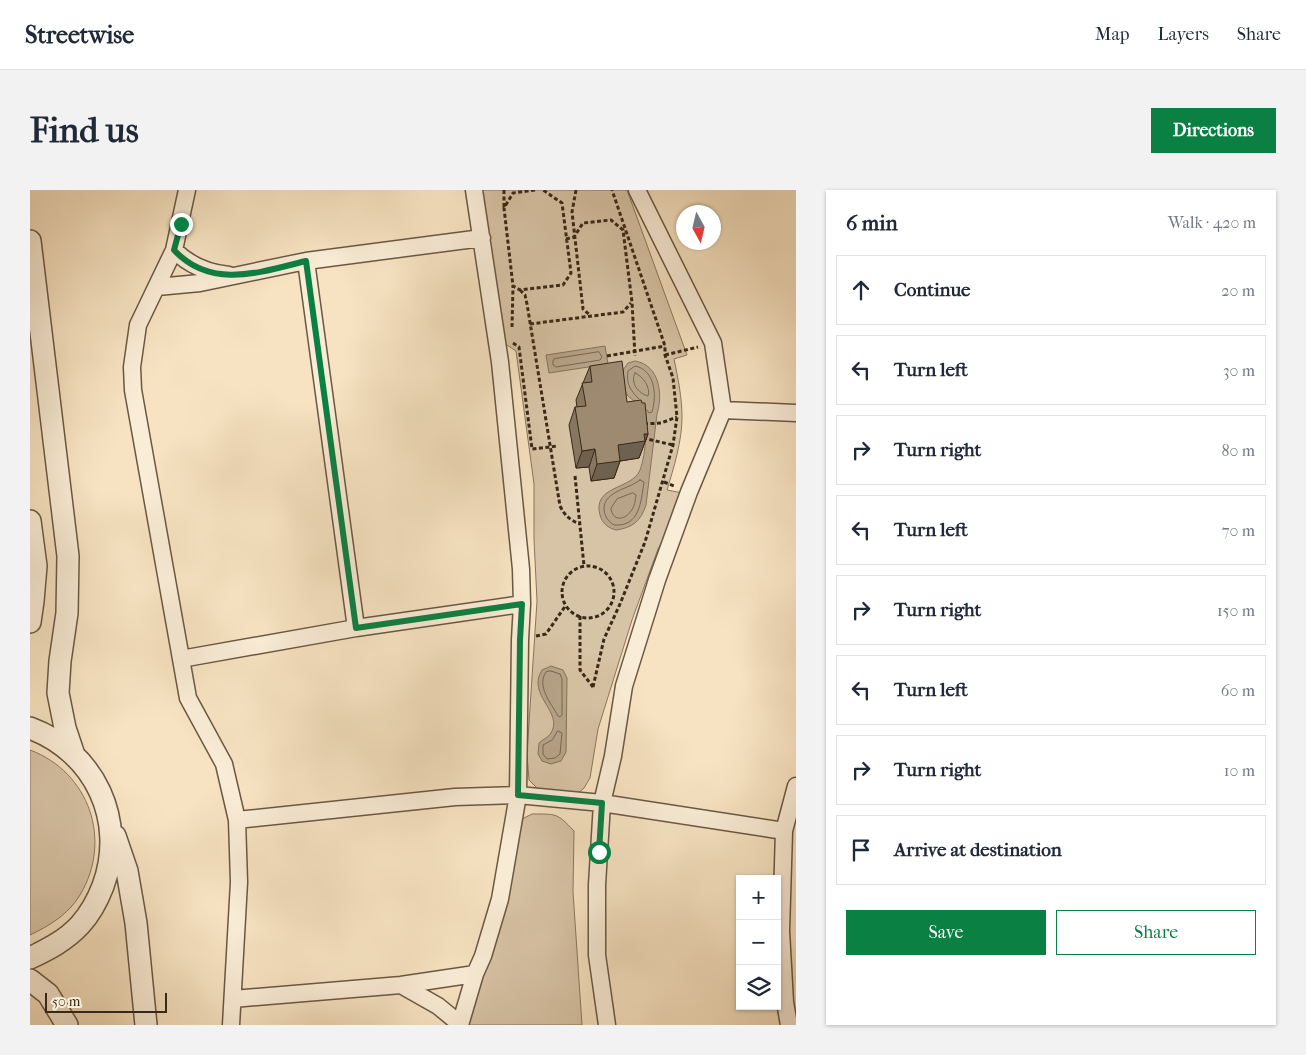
<!DOCTYPE html>
<meta charset="utf-8">
<style>
:root{--surface:#fff;--page:#f2f2f3;--text:#1f2937;--muted:#747a83;--line:#e0e1e3;--accent:#0b8043}
body{margin:0;font-family:"IM FELL French Canon",serif;background:var(--page);color:var(--text)}
.controls{position:absolute;right:15px;bottom:15px;display:grid;overflow:hidden;border-radius:0px;box-shadow:0 1px 4px #0004}
.controls button{width:45px;height:45px;display:grid;place-items:center;padding:0;border:0;border-bottom:1px solid var(--line);background:var(--surface);color:var(--text);font:25px sans-serif}
.compass{position:absolute;left:646px;top:15px;width:45px;height:45px;border-radius:50%;background:var(--surface);box-shadow:0 1px 4px #0004;rotate:172deg}
.scale{position:absolute;left:15px;bottom:12px;width:122px;box-sizing:border-box;padding-left:5px;border:2px solid #3b2917;border-top:0;font-size:14px;line-height:18px;white-space:nowrap;color:#3b2917;-webkit-text-stroke:4px #faedd7;paint-order:stroke}
.stop{position:absolute;width:15px;height:15px;margin:-11px;border:4px solid #0b8043;border-radius:50%;background:#fff}
.stop.end{background:#0b8043;border-color:#fff;box-shadow:0 1px 5px #0008}
.list{margin:0;padding:0;list-style:none}
h2{display:flex;justify-content:space-between;align-items:center;height:65px;margin:0;padding:0 20px;font-size:21px}
h2 small{font-size:16px;font-weight:400;color:var(--muted)}
.list li{display:grid;grid-template-columns:32px 1fr auto;gap:15px;align-items:center;box-sizing:border-box;height:70px;margin:0 10px 10px;padding:0 10px;border:1px solid var(--line);border-radius:0px}
.list b{display:block;font-size:19px;white-space:nowrap}
.list em{font-size:16px;font-style:normal;color:var(--muted)}
.actions{display:flex;gap:10px;padding:15px 20px}
.actions a{flex:1;padding:11px 0;border:1px solid var(--accent);border-radius:0px;text-align:center;font-size:18px;color:var(--accent)}
.actions .main{background:var(--accent);color:#fff}
.icon{flex:none;width:28px;height:28px;fill:none;stroke:currentColor;stroke-width:2;stroke-linecap:round;stroke-linejoin:round}
.map{position:relative;flex:none;width:766px;height:835px;overflow:hidden;border-radius:0px}
header{display:flex;align-items:center;gap:30px;box-sizing:border-box;height:70px;padding:0 25px;background:var(--surface);border-bottom:1px solid var(--line)}
header strong{font-size:24px}
nav{display:flex;gap:28px;margin-inline-start:auto;font-size:18px}
.intro{display:flex;align-items:center;justify-content:space-between;box-sizing:border-box;height:120px;padding:0 30px}
h1{margin:0;font-size:35px}
.button{padding:12px 22px;border-radius:0px;background:var(--accent);color:#fff;font-size:18px;font-weight:700}
main{display:flex;gap:30px;padding:0 30px}
aside{flex:1;background:var(--surface);border-radius:0px;box-shadow:0 1px 4px #0004}
.map>svg:first-child{display:block}
</style>
<header>
<strong>Streetwise</strong>
<nav><a>Map</a><a>Layers</a><a>Share</a></nav>
</header>
<div class="intro"><h1>Find us</h1><a class="button">Directions</a></div>
<main>
<div class="map">
<svg width="766" height="835" viewBox="0 0 766 835">
<rect width="100%" height="100%" fill="#f7e3c2"/>
<filter id="stains"><feTurbulence type="fractalNoise" baseFrequency=".004" numOctaves="4"/><feColorMatrix values="0 0 0 0 .2 0 0 0 0 .09 0 0 0 0 .02 0 0 0 .5 -.17"/></filter>
<radialGradient id="worn" r=".72"><stop offset=".6" stop-color="#630" stop-opacity="0"/><stop offset="1" stop-color="#630" stop-opacity=".3"/></radialGradient>
<path fill="#d7c3a5" stroke="#89765e" d="M451,0H597L657,165L644,169C648,188 652,208 652,227C652,251 644,277 637,300L658,304L628,359L602,430L568,539L560,588L554,598L544,607L512,603L499,590L497,564L507,411L504,349V294L486,161L474,153Z
M0,560C59,582 83,650 50,705C39,724 19,736 0,745Z
M502,624C527,624 527,623 544,641L543,702L552,835H437L477,709L492,629Z"/>
<path fill="#b7a488" stroke="#85735b" d="M575,156L578,174L519,183L516,165Z
M605,171C630,175 633,205 627,224L616,315C611,331 602,338 586,340C578,338 572,333 570,325C562,295 602,300 610,280C616,264 619,231 609,216C606,211 598,208 596,203C593,197 594,186 593,180L598,173Z
M521,476L533,480L537,488L536,562L531,571L521,574L512,571L508,564L509,553C513,549 518,548 521,543C534,522 496,505 512,480Z"/>
<g fill="none" stroke-linecap="round" stroke-linejoin="round">
<path stroke="#796650" stroke-width="1" d="M569,162L572,167L570,170L526,177L523,175V171L524,169Z
M605,183C613,186 621,198 618,206C608,203 600,193 605,183Z
M609,209C600,200 596,194 598,181L605,176C625,180 627,205 622,222L619,223L617,220
M610,290L614,292C611,311 610,337 584,335C578,331 574,326 574,318C575,301 599,299 610,290Z
M603,303L606,305C605,311 605,316 601,321C594,331 582,331 581,318L587,309Z
M521,481L530,484L532,489V525L530,527L528,526C521,513 506,496 516,482Z
M528,541L532,543L530,564L525,568L517,569L513,564V555L522,550Z"/>
<defs>
<path id="minor" d="M157,0L144,60L108,135L102,177L103,200L158,508L194,574L207,630L209,692L201,835
M144,60C159,75 179,83 199,85
M276,71L326,438
M127,97L170,93L276,71L452,48
M693,220L766,223
M151,469L326,438L492,414
M207,630L425,607L488,605L572,613L754,641
M371,795L408,816L430,834
M203,809L371,795L445,784
M430,835L445,784L453,766L470,709L488,605L490,450L492,414L491,379L470,172L444,0
M577,835L567,765V695L572,613L583,566L594,496L627,390L659,302L693,220L683,153L607,0
M759,835L755,812L751,741L754,641L766,596"/>
<path id="tertiary" d="M0,51L38,366L37,423L30,471L28,503L35,538L44,565
M0,331L6,376L3,411L0,432
M0,538C65,562 97,631 73,696C68,709 60,724 50,735C36,750 19,759 0,768
M85,646L97,681L106,733L116,835
M0,790L18,804L37,835"/>
</defs>
<use href="#minor" stroke="#6a5842" stroke-width="19"/>
<use href="#tertiary" stroke="#6a5842" stroke-width="24"/>
<path stroke="#3b2917" stroke-width="3" stroke-dasharray="4 2.5" stroke-linecap="butt" d="M474,0V17
M505,0L483,3L474,18L483,96L490,100L533,95L541,83L532,13L513,0
M546,0L542,22L553,119L561,126
M536,49L544,47L553,33L581,30L593,40L602,112L605,166
M490,100L495,105L497,114L530,316C535,326 540,330 550,334
M500,134L593,122L601,113
M482,137L483,96
M483,153L489,157L502,259L527,256
M635,165L668,157
M577,166L635,156
M614,234L631,233L647,227
M613,248L643,255
M545,286L554,376
M634,292L644,296
M532 402a26 26 0 1 1 52 0a26 26 0 1 1-52 0Z
M550,426V480L563,497
M506,446L516,444L536,415
M563,497L574,449L590,414L615,352L643,255L647,227L643,188L635,165V156L582,0"/>
<use href="#minor" stroke="#faedd7" stroke-width="16"/>
<use href="#tertiary" stroke="#faedd7" stroke-width="21"/>
</g>
<path fill="#877760" stroke="#3b2917" d="M560,176L597,212L618,244L609,268L590,271L584,288L561,291L559,277L546,278L539,235L545,217H547L546,210Z"/>
<path fill="#6e614e" stroke="#3b2917" d="M614,244H618L609,268L590,271L584,288L561,291L567,274L588,255Z
M565,259L559,277L546,278L552,261Z"/>
<path fill="#9d8a70" stroke="#3b2917" d="M592,171L597,212L611,210L612,213H615L618,244H614L615,251L588,255L590,271L567,274L565,259L552,261L545,217L556,216L552,193L562,192L560,176Z"/>
<g fill="none" stroke-linecap="round" stroke-linejoin="round">
<path stroke="#0b8043" stroke-width="6" d="M151,34L144,60C181,100 231,82 276,71L326,438L492,414L490,450L488,605L572,613L569,662"/>
</g>
<rect width="100%" height="100%" filter="url(#stains)"/>
<rect width="100%" height="100%" fill="url(#worn)"/>
</svg>
<div class="controls">
<button>+</button>
<button>−</button>
<button><svg class="icon" aria-label="layers" viewBox="0 0 24 24"><path d="M12 4l9 5-9 5-9-5zM3 14l9 5 9-5"/></svg></button>
</div>
<svg class="compass" viewBox="-18 -18 36 36"><path d="M0-13l5 13h-10z" fill="#e53935"/><path d="M0 13l5-13h-10z" fill="#747a83"/></svg>
<div class="scale">50 m</div>
<div class="stop" style="left:569px;top:662px"></div>
<div class="stop end" style="left:151px;top:34px"></div>
</div>
<aside>
<h2>6 min<small>Walk · 420 m</small></h2>
<ul class="list">
<li><svg class="icon" aria-label="ahead" viewBox="0 0 24 24"><path d="M12 20V5M6 11l6-6 6 6"/></svg><div><b>Continue</b></div><em>20 m</em></li>
<li><svg class="icon" aria-label="left" viewBox="0 0 24 24"><path d="M17 20v-9H6M10 6l-5 5 5 5"/></svg><div><b>Turn left</b></div><em>30 m</em></li>
<li><svg class="icon" aria-label="right" viewBox="0 0 24 24"><path d="M7 20v-9h11M14 6l5 5-5 5"/></svg><div><b>Turn right</b></div><em>80 m</em></li>
<li><svg class="icon" aria-label="left" viewBox="0 0 24 24"><path d="M17 20v-9H6M10 6l-5 5 5 5"/></svg><div><b>Turn left</b></div><em>70 m</em></li>
<li><svg class="icon" aria-label="right" viewBox="0 0 24 24"><path d="M7 20v-9h11M14 6l5 5-5 5"/></svg><div><b>Turn right</b></div><em>150 m</em></li>
<li><svg class="icon" aria-label="left" viewBox="0 0 24 24"><path d="M17 20v-9H6M10 6l-5 5 5 5"/></svg><div><b>Turn left</b></div><em>60 m</em></li>
<li><svg class="icon" aria-label="right" viewBox="0 0 24 24"><path d="M7 20v-9h11M14 6l5 5-5 5"/></svg><div><b>Turn right</b></div><em>10 m</em></li>
<li><svg class="icon" aria-label="arrive" viewBox="0 0 24 24"><path d="M6 21V4h12l-3 4 3 4H6"/></svg><div><b>Arrive at destination</b></div></li>
</ul>
<div class="actions"><a class="main">Save</a><a>Share</a></div>
</aside>
</main>
